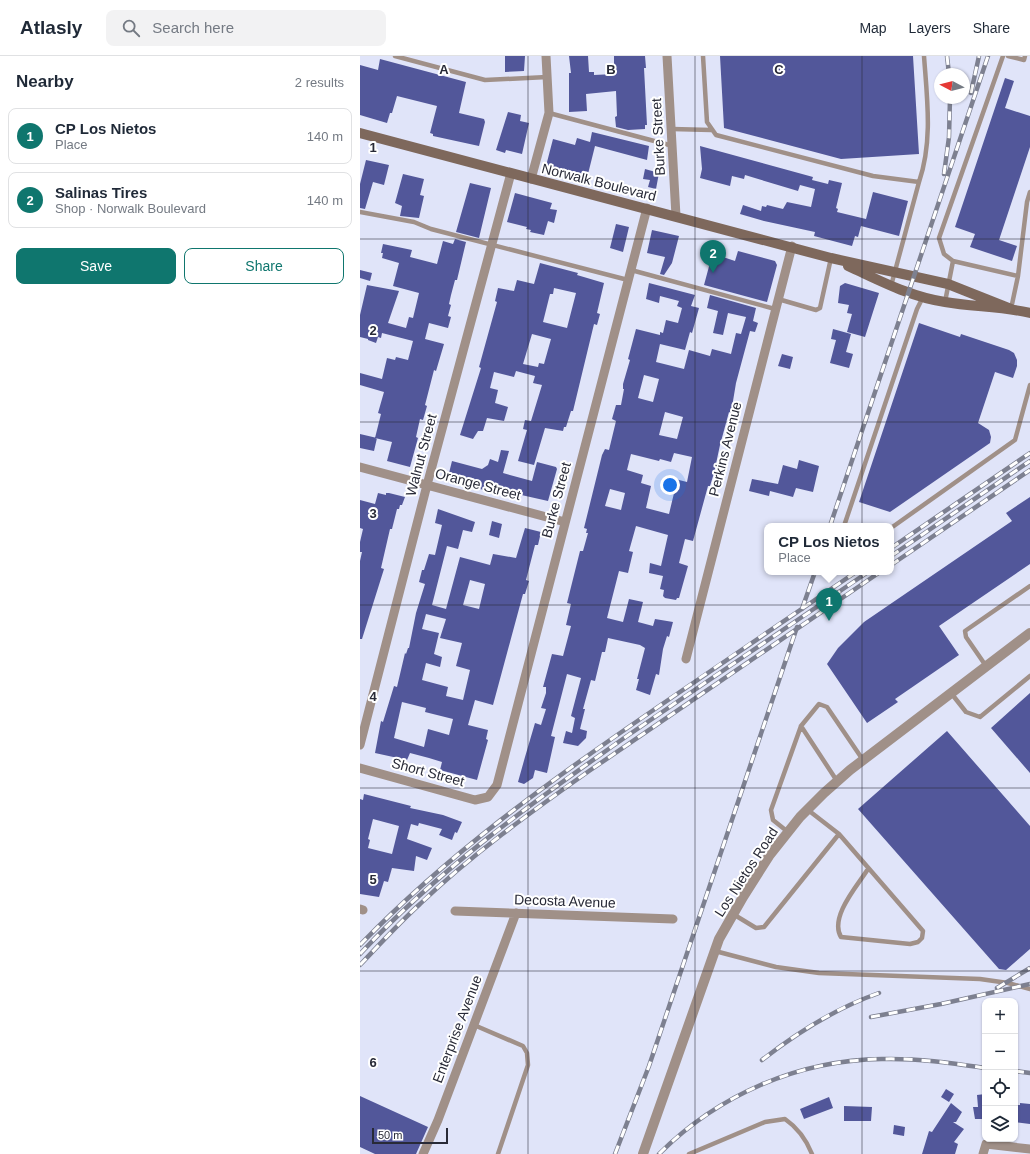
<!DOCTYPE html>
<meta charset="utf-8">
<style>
:root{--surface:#fff;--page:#f2f2f3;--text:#1f2937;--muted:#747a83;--line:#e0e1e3;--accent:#0f766e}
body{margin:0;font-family:Helvetica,sans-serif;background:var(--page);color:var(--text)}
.controls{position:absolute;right:12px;bottom:12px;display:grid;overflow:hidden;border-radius:8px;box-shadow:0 1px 3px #0004}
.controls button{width:36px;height:36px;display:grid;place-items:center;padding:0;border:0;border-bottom:1px solid var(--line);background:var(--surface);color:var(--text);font:20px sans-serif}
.compass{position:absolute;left:574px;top:12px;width:36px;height:36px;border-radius:50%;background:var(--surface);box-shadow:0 1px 3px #0004;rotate:277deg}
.scale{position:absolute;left:12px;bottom:10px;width:76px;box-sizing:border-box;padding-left:4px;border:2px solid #282a37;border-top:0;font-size:11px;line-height:14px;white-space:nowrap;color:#282a37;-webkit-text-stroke:3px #fff;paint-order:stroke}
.you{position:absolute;left:310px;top:429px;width:14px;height:14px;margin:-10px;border:3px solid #fff;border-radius:50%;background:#1a73e8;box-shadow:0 0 0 6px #1a73e833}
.badge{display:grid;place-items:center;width:26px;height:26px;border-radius:50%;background:var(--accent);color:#fff;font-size:13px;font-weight:700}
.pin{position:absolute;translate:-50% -33px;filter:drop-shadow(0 1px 2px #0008)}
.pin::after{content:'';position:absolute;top:21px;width:14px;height:12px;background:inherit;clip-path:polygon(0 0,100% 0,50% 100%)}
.popup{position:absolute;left:404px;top:467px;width:130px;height:52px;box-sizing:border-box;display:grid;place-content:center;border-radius:8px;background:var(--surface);filter:drop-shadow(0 1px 3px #0005);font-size:13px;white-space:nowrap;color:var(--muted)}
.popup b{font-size:15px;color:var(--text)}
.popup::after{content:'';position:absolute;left:50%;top:100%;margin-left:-8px;border:8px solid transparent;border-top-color:var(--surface)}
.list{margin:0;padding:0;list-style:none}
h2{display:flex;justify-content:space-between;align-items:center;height:52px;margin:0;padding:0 16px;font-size:17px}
h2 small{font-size:13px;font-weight:400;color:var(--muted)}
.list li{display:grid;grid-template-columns:26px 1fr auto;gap:12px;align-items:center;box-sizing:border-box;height:56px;margin:0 8px 8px;padding:0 8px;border:1px solid var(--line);border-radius:8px}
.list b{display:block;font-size:15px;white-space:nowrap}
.list p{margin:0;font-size:13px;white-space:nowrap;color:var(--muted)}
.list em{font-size:13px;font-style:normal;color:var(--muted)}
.actions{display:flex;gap:8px;padding:12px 16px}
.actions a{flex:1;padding:9px 0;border:1px solid var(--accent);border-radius:8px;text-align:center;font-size:14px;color:var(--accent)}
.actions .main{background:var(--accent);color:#fff}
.icon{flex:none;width:22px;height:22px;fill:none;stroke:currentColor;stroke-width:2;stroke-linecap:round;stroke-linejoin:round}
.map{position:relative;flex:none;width:670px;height:1098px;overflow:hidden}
header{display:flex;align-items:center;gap:24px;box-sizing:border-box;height:56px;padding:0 20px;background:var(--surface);border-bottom:1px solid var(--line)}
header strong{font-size:19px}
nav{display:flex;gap:22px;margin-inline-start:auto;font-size:14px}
.search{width:280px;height:36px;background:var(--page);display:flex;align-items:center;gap:10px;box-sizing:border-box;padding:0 14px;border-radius:8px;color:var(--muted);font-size:15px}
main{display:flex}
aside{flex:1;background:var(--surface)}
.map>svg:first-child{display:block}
</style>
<header>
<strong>Atlasly</strong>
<div class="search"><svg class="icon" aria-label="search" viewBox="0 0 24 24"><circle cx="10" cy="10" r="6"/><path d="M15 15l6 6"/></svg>Search here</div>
<nav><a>Map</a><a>Layers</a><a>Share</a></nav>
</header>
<main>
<aside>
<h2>Nearby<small>2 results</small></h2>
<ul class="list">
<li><span class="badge">1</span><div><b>CP Los Nietos</b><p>Place</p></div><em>140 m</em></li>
<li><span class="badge">2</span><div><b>Salinas Tires</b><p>Shop · Norwalk Boulevard</p></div><em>140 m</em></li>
</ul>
<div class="actions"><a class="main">Save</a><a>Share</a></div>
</aside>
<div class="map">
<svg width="670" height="1098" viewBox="0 0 670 1098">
<rect width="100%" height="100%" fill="#e0e4f9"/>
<path fill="#52579a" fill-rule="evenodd" d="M145,0H165L164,15L145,16Z
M209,0H228L229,16H234V19L254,18V0H285L286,12H284L287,69H285V73L268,74L256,71L255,61L257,60L256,35L226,38L227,55L209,56V17H211Z
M360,0H553L559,98L481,103L364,72Z
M20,3L106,26L99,57L124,63L125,66L119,90L73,80V78L70,77L77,50L37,40L32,57H30L27,67L0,59V9L18,14Z
M645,22L654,25L645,52L670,60V91L639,184L657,190L652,205L610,191L615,178L595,171Z
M148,56L161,59L160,65L169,67L162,98L146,94L145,97L136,94Z
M232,76L289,90L287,104L235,90L227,122L186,110L193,83L215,89L217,82L230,86Z
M340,90L453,121L452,124L468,128L469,124L482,127L476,152L478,153L477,156L506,163L513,136L548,145L539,180L501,170L498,181L495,180L492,190L454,180L455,176L404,165L380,158L383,149L401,155L402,150L406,151L407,149L423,153L427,146L451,151L455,133L440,129L438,135L385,119L384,123L372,120L370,130L340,122L342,113Z
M6,104L29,109L24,129L13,126L5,153L0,152V128Z
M285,113L299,117L296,133L288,131L290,124L283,123Z
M43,118L64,123L60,139L64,140L59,162L40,160L42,150L35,147Z
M110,127L131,132L119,182L96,176Z
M155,137L192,147L190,153L197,154L194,167L188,165L184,179L170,176L171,174L166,173L167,171L147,166Z
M256,168L269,171L263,196L250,192Z
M292,174L319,180L312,207L304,219L300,218L305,201L287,197Z
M95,183L106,186L97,224H95L91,239L89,248L91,249L88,260L91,261L88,272L69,267L65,283L84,288L76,315L74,314L65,349L67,350L63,364L60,363L56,381L58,382L50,411L27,405L32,386L15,382L21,358L18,357L24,336L0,329V317L22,323L27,302L35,304L36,301L48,304L53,285L22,277L21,282L18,281L16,287L8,284V283L0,281V259L7,229L39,235L28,267L46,272L49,261L53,262L59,237L33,230L39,207L22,202L23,197H21L23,188L52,194L50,201L77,208L83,185L93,188Z
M354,192L361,194L360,200L375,205L378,195L415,205L417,209L407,246L344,229Z
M180,207L218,217L217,219L244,227L237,257L240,258L237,269L234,268L213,355H211L206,371H204L203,375L185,372L174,409L158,405L167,374L163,373L165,364L171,365L182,329L173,327L175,320L156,315L154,321L134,316L130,332L138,334L135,347L148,351L144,365L127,362L123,375H118L113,383L100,379L121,312L119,311L137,246L135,245L138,232L154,235L157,224L174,228ZM194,232L216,237L207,272L183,266L190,238H193ZM172,278L191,283L184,308L179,307L178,311L163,308Z
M0,214L12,217L10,225L0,222Z
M289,227L335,239L331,250L339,252L332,277L330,276L325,294L300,288L296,306L324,313L329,294L350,300L352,293L371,298L376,277L381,278L386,261L368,257L363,279L353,277L358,255L347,252L350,239L396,252L393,265L398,267L395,276L390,275L376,327L371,357L369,356L360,389L354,417L350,430H348L333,485L325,483L319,507L328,510L319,542H317L316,544L305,542L303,540L304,534L300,533L303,520L289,517L290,507L301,510L308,479L276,470L269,495L273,496L268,517L259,515L247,562L263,566L269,543L283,546L278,566L293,570L295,563L313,566L309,581L307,580L303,593L299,619L296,618L290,639L276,634L279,623H277L285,592L280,589L248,582L245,596H242L235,625L231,624L223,653H225L220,673L227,675L226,682L218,690L203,687L206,675L212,677L215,662L211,660L221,622L207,618L191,680L195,681L187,717L175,714L173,722L164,728L158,726L165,701L175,667L181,669L186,653L181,652L186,637V631H183L192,598L203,600L211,570L206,569L211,548L207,547L220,495H223L228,477H226L227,473L224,472L242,399L245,393L249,394L256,365L252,363L256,349H261L264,333H263V328L270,304L268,303L276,273L300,279V276L303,277L306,264L318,267L322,252L317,250L319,245L300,240L299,247L286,243ZM284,319L299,323L293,346L278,342ZM305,356L323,361L317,383L299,379ZM314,397L332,401L327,426L307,421L305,430L315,433L309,458L286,452L291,430L281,427L283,419L267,414L271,398L299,405L300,403L311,406ZM250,433L265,437L261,454L245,450Z
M485,227L519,237L505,281L487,276L492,258L487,257L489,249L478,247L480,230Z
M559,267L600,281L601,278L649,294L654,297L657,304V310L653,322L635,316L618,367L629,374L631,381L630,387L530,456L499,446Z
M473,273L491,278L486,296L493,298L489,312L470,307L476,284L471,283Z
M422,298L433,301L430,313L418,310Z
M0,378L17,382L14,395L0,392Z
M141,394L149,395L143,417L172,425L177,406L196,411L197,413L188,445L139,434L138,437L124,434L87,425L92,405L122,413L128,409L130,403L138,406Z
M439,404L459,410L453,436L436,432L433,441L410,435L409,440L389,435L392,423L418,428L423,409L437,413Z
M18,437L26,439V437H29L45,441L42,449H40L39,453H37L32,473H30L21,512L24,513L2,583H0V505L2,496H0V486L3,473L0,472V444L15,448Z
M670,441V508L579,570L599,599L535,643L538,646L507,667L467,608L478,592L504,566L652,465L646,457Z
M78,453L115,466L112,476L103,474L98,493L87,490L72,549L86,553L100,501L130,509L133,498L156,502L165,472L181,476L178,489H175L166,524L169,525L165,538H163L133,649L115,644L108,669L128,674L126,683L128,684L117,724L80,714L82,706L69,702L50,697L47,704L15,697L21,665L23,666L34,630L37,631L45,597L46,598L48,592H49L56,557L65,528L59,526L62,514H64L69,498L75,499L82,469L75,467ZM110,524L125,528L119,553L103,549ZM66,558L86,563L80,582L102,587L96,610L110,614L103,644L86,640L88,631L62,624L66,607L80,611L82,601L74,598L79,577L62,573ZM42,646L66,652L65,656L93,663L89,679L68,673L64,691L34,682Z
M132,465L142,468L139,482L129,479Z
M670,637V717L631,672Z
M587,675L670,770V893L646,914L639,913L498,753Z
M4,738L51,750L50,752L83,759L102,766L97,777L95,776L92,784L79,779L82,773L59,767L58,770L51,768L47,783L72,792L67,804L56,800L54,815L32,812L28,826L24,825L19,841L0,838V743L3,744ZM13,763L39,770L32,798L8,792L10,784L8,783Z
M586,1033L594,1038L589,1046L581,1041Z
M625,1038V1063H615L613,1051H618L617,1039Z
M0,1040L68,1071L56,1098H15L0,1091Z
M469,1041L473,1052L444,1063L440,1053Z
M591,1047L602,1056L596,1066H593L604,1073L594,1086L598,1088L595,1098H562L569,1075L572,1076Z
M660,1047L670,1048V1068L655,1066V1049H660Z
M484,1050L512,1051L511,1065H484Z
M534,1069L545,1071L544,1080L533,1078Z"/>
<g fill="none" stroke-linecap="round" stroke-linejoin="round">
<path stroke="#a09088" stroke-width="4.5" d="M35,0L125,24L187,21
M343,0L347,66L356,79L513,120L559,126C573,85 567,42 564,0
M648,0L664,4L665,0
M189,57L313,90
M312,73L351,74
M0,156L54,166L71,173L268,224
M593,205L584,198L579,182L643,0
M271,214L415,253
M531,230L559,126
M418,243L456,254L460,252L471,202
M585,246L593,205L658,220L667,146L670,136
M651,253L658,220
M484,470L557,253L563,241
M531,472L655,384L670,329
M626,610L606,581L605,575L670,530
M591,637L606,656L620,661L670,620
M441,670L477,725
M428,776L413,764L411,754L441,670L459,648L467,651L503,704
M479,778L563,875L562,882L558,886L550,888L481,881C469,861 498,829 508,813
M373,858L396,872L404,871L479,778L448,754
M355,895L416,911L459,917L620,923L648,927L670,933
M114,969L163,990L167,997L168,1009L138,1098
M329,1098L405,1066L425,1063C438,1072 446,1083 452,1098"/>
<path stroke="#a09088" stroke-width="9" d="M307,0L316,160
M171,123L189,57L186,0
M0,411L205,466
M326,603L432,190
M0,689L67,429L151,117
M0,712L115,744L128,741L137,729L287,152
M0,853L3,854
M95,855L313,863
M63,1098L78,1064L156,857
M623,1098L626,1088L670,1093"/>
<path stroke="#a09088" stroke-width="10" d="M283,1098L359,883L383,841L409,800L440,761L464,737L490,714L670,577"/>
<path stroke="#7e685c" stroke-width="10" d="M0,77L471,202L588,228L651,253
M488,210C519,224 550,241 585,246C613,251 642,250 670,257"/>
<defs>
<path id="rail" d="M587,0L589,18
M611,37L619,0
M584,118L589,81L590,42
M470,470L628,0
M531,492L670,397
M531,500L670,405
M531,509L670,414
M442,553L455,516
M0,889C87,799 188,726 292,655C360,608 428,562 496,516
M0,898C79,813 173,746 267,680C347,625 428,571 508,516
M0,909C20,888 39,867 60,848C111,799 171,756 229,715L520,516
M637,932L670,912
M511,961L581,948L670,928
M402,1004C438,976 476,952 519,937
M655,1015L670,1017
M255,1098L289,1010L437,571
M299,1098C358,1039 438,1004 522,1003C557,1002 591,1007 625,1012"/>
</defs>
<use href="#rail" stroke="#7d8090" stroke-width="4.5"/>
<use href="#rail" stroke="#fff" stroke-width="3" stroke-dasharray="9" stroke-linecap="butt"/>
</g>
<path fill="none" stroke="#282a37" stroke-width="1" stroke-opacity="0.55" d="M168,0V1098M335,0V1098M502,0V1098M0,183H670M0,366H670M0,549H670M0,732H670M0,915H670"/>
<g text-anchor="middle" stroke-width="4" stroke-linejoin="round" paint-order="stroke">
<g font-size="14" fill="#282a37" stroke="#fff">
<text transform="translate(298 81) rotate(-93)" y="5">Burke Street</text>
<text transform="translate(239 126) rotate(14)" y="5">Norwalk Boulevard</text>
<text transform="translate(365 393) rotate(-76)" y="5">Perkins Avenue</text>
<text transform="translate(61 399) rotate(-75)" y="5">Walnut Street</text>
<text transform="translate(118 428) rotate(15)" y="5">Orange Street</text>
<text transform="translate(196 444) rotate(-75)" y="5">Burke Street</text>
<text transform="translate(68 716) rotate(15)" y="5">Short Street</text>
<text transform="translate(386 816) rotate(-57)" y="5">Los Nietos Road</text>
<text transform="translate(205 845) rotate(2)" y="5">Decosta Avenue</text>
<text transform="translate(97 973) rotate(-69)" y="5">Enterprise Avenue</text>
</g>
</g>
<g font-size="13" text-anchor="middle" font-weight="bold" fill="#282a37" stroke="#fff" stroke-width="4" stroke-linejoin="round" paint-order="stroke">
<text x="84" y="18">A</text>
<text x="251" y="18">B</text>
<text x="419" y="18">C</text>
<text x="13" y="96">1</text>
<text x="13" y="279">2</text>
<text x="13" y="462">3</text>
<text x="13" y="645">4</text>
<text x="13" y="828">5</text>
<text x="13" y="1011">6</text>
</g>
</svg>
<div class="controls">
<button>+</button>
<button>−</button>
<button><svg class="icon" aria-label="locate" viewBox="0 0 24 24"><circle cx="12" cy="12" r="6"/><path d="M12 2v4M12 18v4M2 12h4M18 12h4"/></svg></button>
<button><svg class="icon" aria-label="layers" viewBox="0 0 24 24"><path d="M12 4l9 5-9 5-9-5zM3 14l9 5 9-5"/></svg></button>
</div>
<svg class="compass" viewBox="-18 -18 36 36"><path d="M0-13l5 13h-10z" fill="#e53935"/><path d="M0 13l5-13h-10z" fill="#747a83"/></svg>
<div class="scale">50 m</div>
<div class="you"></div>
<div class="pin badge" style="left:469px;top:565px">1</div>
<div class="popup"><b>CP Los Nietos</b>Place</div>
<div class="pin badge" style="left:353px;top:217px">2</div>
</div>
</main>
